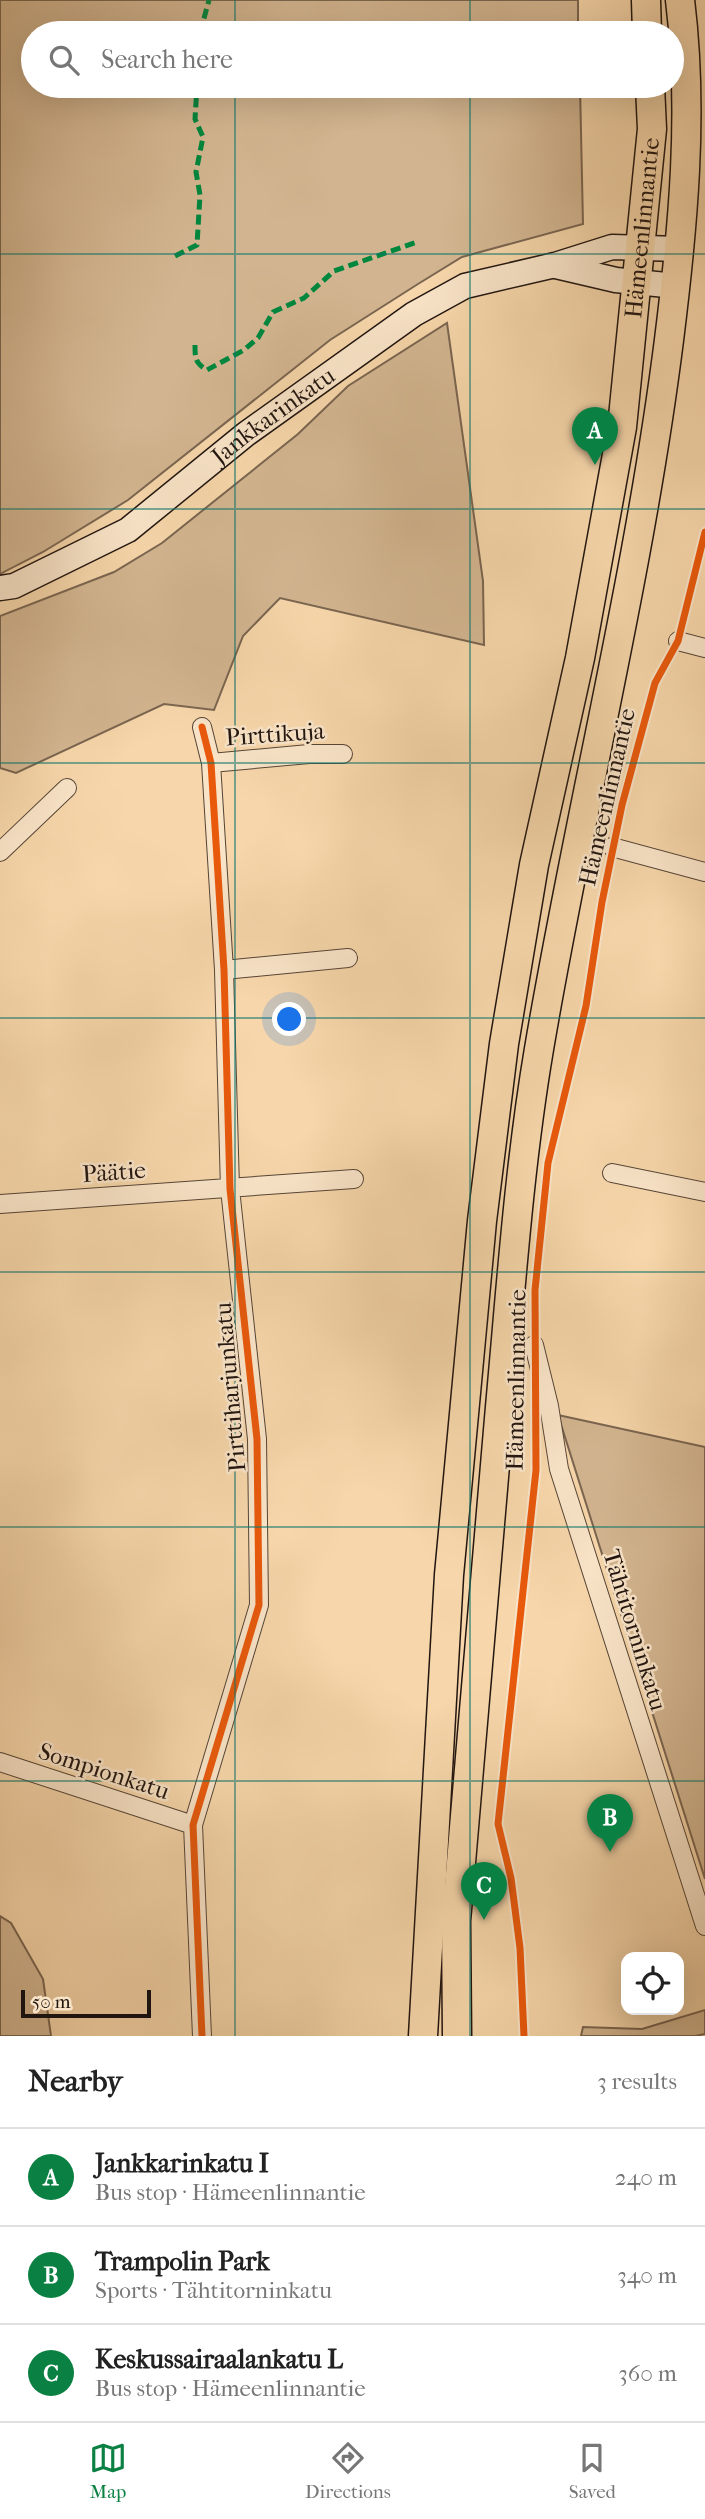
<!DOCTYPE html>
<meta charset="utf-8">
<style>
:root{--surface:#fff;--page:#f2f2f2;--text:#222;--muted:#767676;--line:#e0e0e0;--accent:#0b8043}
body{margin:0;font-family:"IM FELL French Canon",serif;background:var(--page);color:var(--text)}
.controls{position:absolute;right:21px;bottom:21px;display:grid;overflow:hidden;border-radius:14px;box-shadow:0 7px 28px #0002}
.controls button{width:63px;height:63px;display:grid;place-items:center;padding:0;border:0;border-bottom:2px solid var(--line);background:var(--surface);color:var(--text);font:35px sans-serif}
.scale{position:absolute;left:21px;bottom:18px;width:130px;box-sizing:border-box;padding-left:7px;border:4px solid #211510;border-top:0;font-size:19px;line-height:24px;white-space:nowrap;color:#211510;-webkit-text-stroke:5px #f9e4c8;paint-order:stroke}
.you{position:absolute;left:290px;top:1020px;width:24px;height:24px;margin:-18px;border:5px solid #fff;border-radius:50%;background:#1a73e8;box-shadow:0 0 0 10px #1a73e833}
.badge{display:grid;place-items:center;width:46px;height:46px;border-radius:50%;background:var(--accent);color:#fff;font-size:23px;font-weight:700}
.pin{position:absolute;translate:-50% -58px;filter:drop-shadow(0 2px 4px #0008)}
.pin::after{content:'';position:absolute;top:37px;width:24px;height:21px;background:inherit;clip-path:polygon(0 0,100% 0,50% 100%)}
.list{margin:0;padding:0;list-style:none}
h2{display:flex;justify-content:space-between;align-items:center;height:91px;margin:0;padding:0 28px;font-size:30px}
h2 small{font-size:23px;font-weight:400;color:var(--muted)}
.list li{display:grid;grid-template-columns:46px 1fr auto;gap:21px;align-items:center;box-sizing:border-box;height:98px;padding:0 28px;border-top:2px solid var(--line)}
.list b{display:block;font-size:26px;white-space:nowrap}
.list p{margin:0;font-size:23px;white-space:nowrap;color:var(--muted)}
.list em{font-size:23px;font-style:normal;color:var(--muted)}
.icon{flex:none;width:38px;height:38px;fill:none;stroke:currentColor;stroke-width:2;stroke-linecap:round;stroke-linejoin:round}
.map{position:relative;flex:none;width:705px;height:2036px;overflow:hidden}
.search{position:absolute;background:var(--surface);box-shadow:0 7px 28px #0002;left:21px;right:21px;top:21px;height:77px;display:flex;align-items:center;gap:18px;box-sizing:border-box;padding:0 24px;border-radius:38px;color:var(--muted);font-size:26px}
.sheet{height:385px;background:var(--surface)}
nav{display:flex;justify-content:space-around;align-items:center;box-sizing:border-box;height:98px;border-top:2px solid var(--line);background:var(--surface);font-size:19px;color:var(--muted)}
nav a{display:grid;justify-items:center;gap:4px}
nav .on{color:var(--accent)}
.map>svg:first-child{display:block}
</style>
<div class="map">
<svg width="705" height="2036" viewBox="0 0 705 2036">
<rect width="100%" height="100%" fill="#f6d6aa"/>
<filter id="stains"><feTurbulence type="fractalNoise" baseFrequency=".00286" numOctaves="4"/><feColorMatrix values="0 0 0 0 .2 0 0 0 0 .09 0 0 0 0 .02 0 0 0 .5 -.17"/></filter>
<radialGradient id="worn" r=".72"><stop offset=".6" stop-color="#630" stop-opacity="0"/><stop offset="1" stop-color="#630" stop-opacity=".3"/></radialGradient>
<path fill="#d2b590" stroke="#7a6550" stroke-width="2" d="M0,0H578V33H33V86H580L583,224L462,257L418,284L330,340L128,500L43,552L0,574Z
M447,323L483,581L484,645L280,598L243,636L214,710L164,704L16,773L0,768V616L114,572L162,543L298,434L348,386Z
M558,1415L705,1447V1879Z
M0,1916L11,1923L43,1979L51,2036H0Z
M705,2010V2034L695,2036H581L583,2027L642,2029Z"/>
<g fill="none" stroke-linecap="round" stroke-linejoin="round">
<defs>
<path id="street" d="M678,641L705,648
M211,763L309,754H343
M612,847L705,872
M0,852L67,788
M224,970L348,958
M612,1173L705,1192
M0,1204L354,1179
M534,1345L549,1406L559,1469L705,1926
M0,1762L193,1825
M202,2036L193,1825L259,1605L257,1439L230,1189L224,970L211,763L202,727"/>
<g id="secondary">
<path d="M556,266L616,280L676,286"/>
<path id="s1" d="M0,588L14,586L128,530L246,434L414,314L465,286L555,265L612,247L679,249"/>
</g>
<g id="primary">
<path d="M646,0L647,33"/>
<path id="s2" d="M423,2036L449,1575L482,1221L504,1044L534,865L580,658L622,427L652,129L650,86"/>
<path d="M457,2036L456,1921C471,1750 485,1578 500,1407C511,1287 519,1167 539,1049C579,812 639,578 669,340C683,228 694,112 680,0"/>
</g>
</defs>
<use href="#street" stroke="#564536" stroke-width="20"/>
<use href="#secondary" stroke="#211510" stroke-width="27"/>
<use href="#primary" stroke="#211510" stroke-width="31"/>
<use href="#street" stroke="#f9e4c8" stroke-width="18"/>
<use href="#secondary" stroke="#f9e4c8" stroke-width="24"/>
<use href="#primary" stroke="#f6d6aa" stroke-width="28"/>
<path stroke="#00873e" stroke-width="5" stroke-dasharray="10 5" stroke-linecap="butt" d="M200,33L209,0
M175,256L197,245L200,195L196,172L203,137L195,119L197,86
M195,345C195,358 195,363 207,370L244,350L258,338L273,312L304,298L334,271L417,242"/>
<defs>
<path id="cycleway" d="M202,2036L193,1825L259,1605L257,1439L230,1189L224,970L211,763L202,727
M524,2036L520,1948L511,1878L498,1824L536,1470L535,1290L548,1163L586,1006L602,902L622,805L655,683L678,641L705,532"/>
</defs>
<use href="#cycleway" stroke="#f9e4c8" stroke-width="11"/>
<use href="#cycleway" stroke="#e8590c" stroke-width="7"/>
</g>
<path fill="none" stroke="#0f766e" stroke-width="2" stroke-opacity="0.55" d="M235,0V33M470,0V33M235,86V2036M470,86V2036M0,254H705M0,509H705M0,763H705M0,1018H705M0,1272H705M0,1527H705M0,1781H705"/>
<g text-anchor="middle" stroke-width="5" stroke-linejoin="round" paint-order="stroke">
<g font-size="24" fill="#211510" stroke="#f9e4c8">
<text dy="8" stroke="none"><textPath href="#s2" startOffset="1824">Hämeenlinnantie</textPath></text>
<text dy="8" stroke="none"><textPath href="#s1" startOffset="326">Jankkarinkatu</textPath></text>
<text transform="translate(275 734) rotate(-4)" y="8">Pirttikuja</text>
<text transform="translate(607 797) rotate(-77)" y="8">Hämeenlinnantie</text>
<text transform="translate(114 1172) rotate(-4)" y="8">Päätie</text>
<text transform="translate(516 1380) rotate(-89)" y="8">Hämeenlinnantie</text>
<text transform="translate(230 1387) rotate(-95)" y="8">Pirttiharjunkatu</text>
<text transform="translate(635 1630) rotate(73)" y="8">Tähtitorninkatu</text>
<text transform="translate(104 1771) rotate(18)" y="8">Sompionkatu</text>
</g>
</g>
<rect width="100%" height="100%" filter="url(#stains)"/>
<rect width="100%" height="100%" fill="url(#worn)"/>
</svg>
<div class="controls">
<button><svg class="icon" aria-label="locate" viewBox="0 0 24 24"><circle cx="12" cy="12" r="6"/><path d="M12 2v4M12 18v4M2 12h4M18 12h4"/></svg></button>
</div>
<div class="scale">50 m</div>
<div class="you"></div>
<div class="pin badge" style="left:595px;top:465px">A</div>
<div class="pin badge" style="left:610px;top:1852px">B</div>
<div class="pin badge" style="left:484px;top:1920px">C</div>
<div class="search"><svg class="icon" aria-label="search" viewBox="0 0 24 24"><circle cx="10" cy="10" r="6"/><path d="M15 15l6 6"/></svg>Search here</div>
</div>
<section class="sheet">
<h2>Nearby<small>3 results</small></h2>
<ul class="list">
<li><span class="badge">A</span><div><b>Jankkarinkatu I</b><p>Bus stop · Hämeenlinnantie</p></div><em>240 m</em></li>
<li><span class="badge">B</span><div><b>Trampolin Park</b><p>Sports · Tähtitorninkatu</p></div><em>340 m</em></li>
<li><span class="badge">C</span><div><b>Keskussairaalankatu L</b><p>Bus stop · Hämeenlinnantie</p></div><em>360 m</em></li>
</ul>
</section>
<nav>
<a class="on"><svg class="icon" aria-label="map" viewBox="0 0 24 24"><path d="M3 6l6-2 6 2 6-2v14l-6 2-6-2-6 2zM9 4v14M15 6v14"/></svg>Map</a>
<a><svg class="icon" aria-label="directions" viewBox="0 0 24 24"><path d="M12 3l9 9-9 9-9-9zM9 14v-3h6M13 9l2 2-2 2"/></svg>Directions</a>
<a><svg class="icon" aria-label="saved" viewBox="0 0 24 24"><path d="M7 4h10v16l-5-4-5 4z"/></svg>Saved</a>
</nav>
